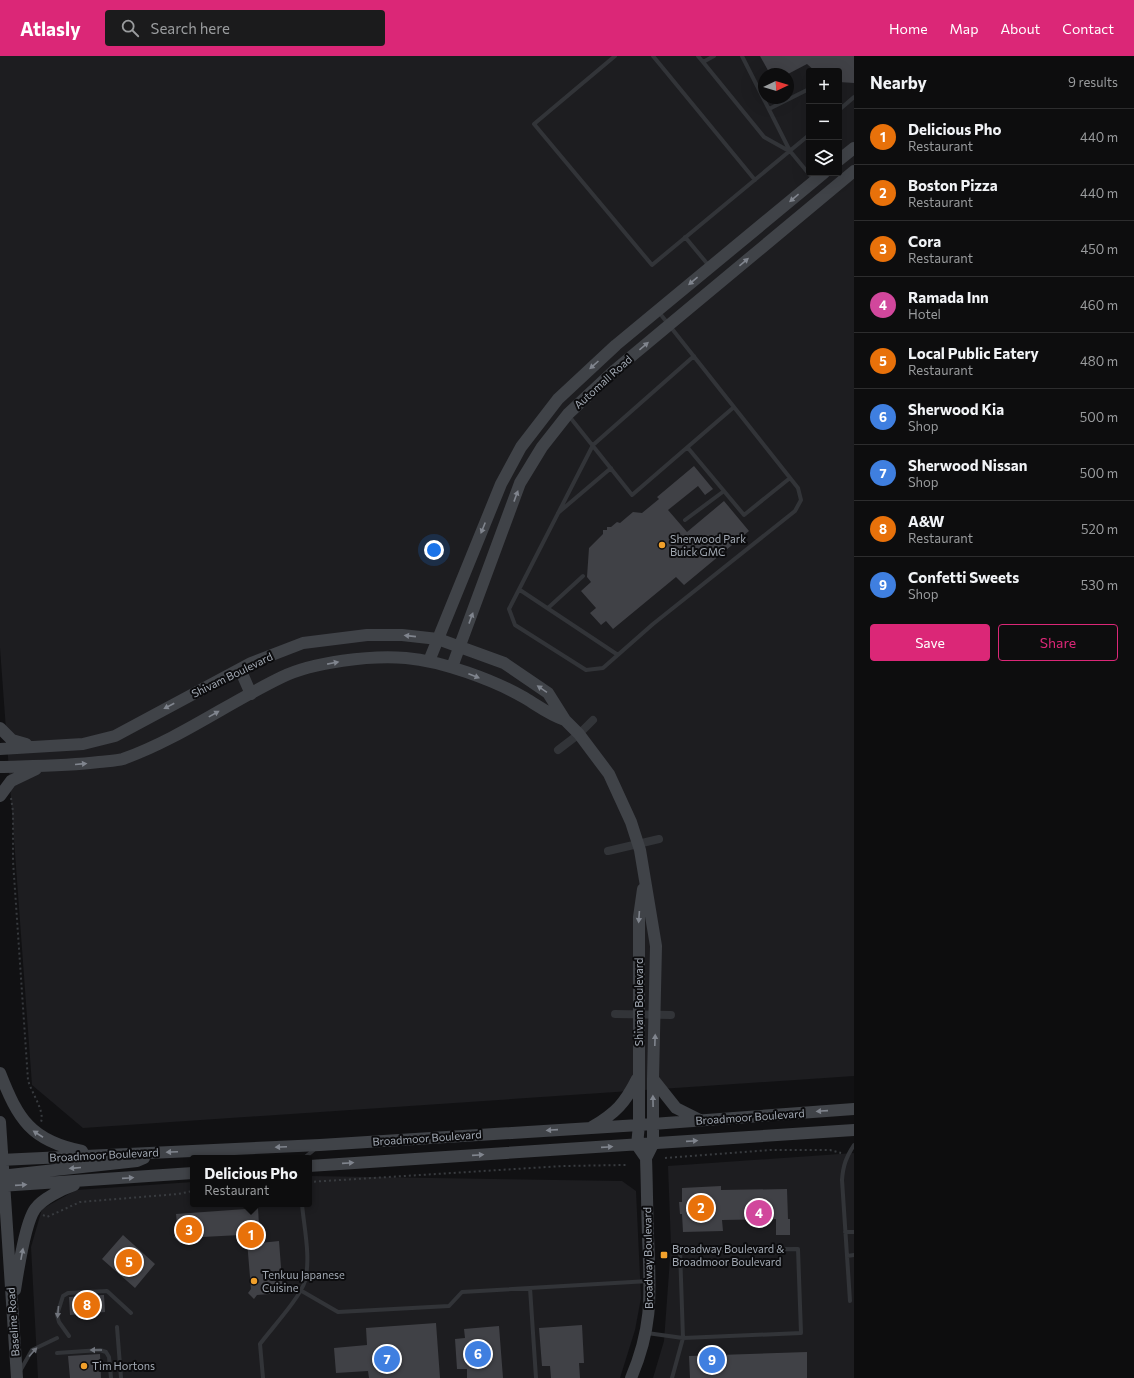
<!DOCTYPE html>
<meta charset="utf-8">
<style>
:root{--surface:#0d0d0e;--page:#1b1b1c;--text:#f1f3f6;--muted:#9a9c9e;--line:#2d2d2e;--accent:#db2777}
body{margin:0;font-family:Commissioner,sans-serif;background:var(--page);color:var(--text)}
.controls{position:absolute;right:12px;top:12px;display:grid;overflow:hidden;border-radius:4px;box-shadow:0 4px 16px #0002}
.controls button{width:36px;height:36px;display:grid;place-items:center;padding:0;border:0;border-bottom:1px solid var(--line);background:var(--surface);color:var(--text);font:20px sans-serif}
.compass{position:absolute;left:758px;top:12px;width:36px;height:36px;border-radius:50%;background:var(--surface);box-shadow:0 4px 16px #0002;rotate:86deg}
.you{position:absolute;left:434px;top:494px;width:14px;height:14px;margin:-10px;border:3px solid #fff;border-radius:50%;background:#1a73e8;box-shadow:0 0 0 6px #1a73e833}
.badge{display:grid;place-items:center;width:26px;height:26px;border-radius:50%;background:var(--accent);color:#fff;font-size:13px;font-weight:700}
.pin{position:absolute;translate:-50% -50%;border:2px solid #fff;box-shadow:0 1px 4px #0006}
.popup{position:absolute;left:190px;top:1099px;width:122px;height:52px;box-sizing:border-box;display:grid;place-content:center;border-radius:4px;background:var(--surface);filter:drop-shadow(0 1px 3px #0005);font-size:13px;white-space:nowrap;color:var(--muted)}
.popup b{font-size:15px;color:var(--text)}
.popup::after{content:'';position:absolute;left:50%;top:100%;margin-left:-8px;border:8px solid transparent;border-top-color:var(--surface)}
.list{margin:0;padding:0;list-style:none}
h2{display:flex;justify-content:space-between;align-items:center;height:52px;margin:0;padding:0 16px;font-size:17px}
h2 small{font-size:13px;font-weight:400;color:var(--muted)}
.list li{display:grid;grid-template-columns:26px 1fr auto;gap:12px;align-items:center;box-sizing:border-box;height:56px;padding:0 16px;border-top:1px solid var(--line)}
.list b{display:block;font-size:15px;white-space:nowrap}
.list p{margin:0;font-size:13px;white-space:nowrap;color:var(--muted)}
.list em{font-size:13px;font-style:normal;color:var(--muted)}
.actions{display:flex;gap:8px;padding:12px 16px}
.actions a{flex:1;padding:9px 0;border:1px solid var(--accent);border-radius:4px;text-align:center;font-size:14px;color:var(--accent)}
.actions .main{background:var(--accent);color:#fff}
.icon{flex:none;width:22px;height:22px;fill:none;stroke:currentColor;stroke-width:2;stroke-linecap:round;stroke-linejoin:round}
.map{position:relative;flex:none;width:854px;height:1322px;overflow:hidden}
header{display:flex;align-items:center;gap:24px;box-sizing:border-box;height:56px;padding:0 20px;background:var(--accent);color:#fff}
header strong{font-size:19px}
nav{display:flex;gap:22px;margin-inline-start:auto;font-size:14px}
.search{width:280px;height:36px;background:var(--page);display:flex;align-items:center;gap:10px;box-sizing:border-box;padding:0 14px;border-radius:4px;color:var(--muted);font-size:15px}
main{display:flex}
aside{flex:1;background:var(--surface)}
.map>svg:first-child{display:block}
</style>
<header>
<strong>Atlasly</strong>
<div class="search"><svg class="icon" aria-label="search" viewBox="0 0 24 24"><circle cx="10" cy="10" r="6"/><path d="M15 15l6 6"/></svg>Search here</div>
<nav><a>Home</a><a>Map</a><a>About</a><a>Contact</a></nav>
</header>
<main>
<div class="map">
<svg width="854" height="1322" viewBox="0 0 854 1322">
<rect width="100%" height="100%" fill="#111113"/>
<path fill="#1d1d20" fill-rule="evenodd" d="M0,0H854V1020L83,1072L32,1029L0,592ZM809,15H839V117H809ZM764,18H788V42H764Z
M854,1097V1322H653L664,1285L671,1189L668,1110Z
M309,1120L622,1125L636,1135L641,1242L635,1274L620,1322H38L31,1191L42,1153L76,1134L193,1126V1148H309Z"/>
<path fill="#404146" d="M760,0H854V27L839,26V15H815L807,8L788,18H770Z
M694,410L713,433L705,439L698,430L668,454L687,476L724,445L749,475L684,529L676,521L613,573L606,565L601,569L590,557L596,552L581,535L591,526L587,521L589,492L603,478V474H607V471H611L617,466L620,467L633,456L642,457L659,443L657,441Z
M721,1130V1134L787,1133L788,1163H790V1179H776V1163L722,1164L723,1175L683,1176L682,1158H680L679,1146H682V1132Z
M258,1152L260,1187L279,1185L283,1237L257,1239L254,1243L248,1237L251,1233L247,1185L240,1179L184,1182L180,1187L174,1181L178,1176L176,1158Z
M123,1179L155,1208L135,1232L102,1203Z
M104,1239L105,1256L70,1259L69,1241Z
M436,1267L440,1322H369L368,1315L336,1317L334,1292L367,1289L366,1272Z
M582,1269L584,1307H579L580,1322H551L550,1310H542L539,1272Z
M499,1270L503,1322H467V1313H457L455,1283L465,1282L464,1273Z
M807,1296V1322H690L689,1300Z
M100,1298L101,1322H70L68,1300Z"/>
<g fill="none" stroke-linecap="round" stroke-linejoin="round">
<path stroke="#383b3f" stroke-width="2" stroke-dasharray="2 3" stroke-linecap="butt" d="M11,742L13,755V805L28,1024C31,1036 45,1055 41,1066
M665,1102L771,1094H830L841,1097
M309,1126L563,1110L626,1109
M43,1159L47,1161L80,1146L178,1138L193,1135"/>
<path stroke="#323438" stroke-width="4" d="M615,0L534,68L652,209L809,79
M653,0L755,124
M698,0L703,6
M714,0L703,6L764,81L789,95
M742,0L790,95L814,124
M769,53L809,33
M839,54L854,41
M685,181L710,211
M658,255L669,269L798,432L801,444L795,455L653,568L603,612L586,614L515,569L509,553L593,389L694,300
M569,360L632,439L734,351
M688,392L744,459L790,422
M558,457L611,412
M685,464L724,435
M520,534L618,599
M548,552L583,520
M304,1102L315,1093
M845,1176H854
M847,1200L854,1199
M530,1232L536,1322
M300,1234L338,1256L449,1250L462,1236L649,1225
M850,1245L842,1124C843,1110 846,1101 854,1089
M117,1271L121,1322
M647,1277L683,1282L801,1277L798,1193L680,1194L683,1282L672,1322
M69,1280L59,1266L57,1259L63,1240L68,1237L107,1235L131,1257
M57,1297L100,1294L106,1296L109,1301L111,1322
M20,1315L32,1294L57,1282
M263,1322L260,1288C271,1273 300,1242 305,1225C311,1201 304,1172 302,1148"/>
<path stroke="#323438" stroke-width="8" d="M558,694L579,678L593,664
M608,795L659,783
M615,958L671,959"/>
<path stroke="#404348" stroke-width="12" d="M839,104L854,92
M429,605L501,428L521,391L558,343L616,289L824,117
M452,611L520,427L542,391L568,358L615,314L854,115
M240,613L251,638
M0,672L12,684L26,688
M0,693L83,688L115,680L251,607L303,587L367,579H402L438,583L504,607L548,637L565,664L579,678L609,718L631,766L640,794L656,890L653,1023V1088L646,1102
M0,711C33,710 67,710 99,706C107,705 116,705 123,703C179,683 228,647 282,621C313,606 371,599 406,602C442,605 494,624 525,642C540,651 548,658 565,664
M0,740L11,725L36,713
M0,1017C18,1063 31,1085 82,1095
M653,1023L676,1052L700,1064
M0,1066L17,1322
M592,1071C616,1057 625,1047 637,1023
M0,1104L320,1089L639,1069L854,1053
M309,1110L854,1074
M0,1120L137,1105L144,1102
M0,1130L193,1117
M15,1234C18,1215 25,1167 35,1153C42,1143 62,1133 74,1129
M631,1322C654,1268 650,1235 648,1179C647,1153 647,1128 646,1102L637,1089L639,1069V861L643,833"/>
</g>
<defs><path id="oneway-solid" d="M-6-.8H1V-3.2L6.5 0L1 3.2V.8H-6Z"/></defs>
<g fill="#80858e">
<use href="#oneway-solid" transform="translate(794 142) rotate(140)"/>
<use href="#oneway-solid" transform="translate(744 206) rotate(-40)"/>
<use href="#oneway-solid" transform="translate(693 225) rotate(140)"/>
<use href="#oneway-solid" transform="translate(644 290) rotate(-40)"/>
<use href="#oneway-solid" transform="translate(594 309) rotate(138)"/>
<use href="#oneway-solid" transform="translate(516 440) rotate(-70)"/>
<use href="#oneway-solid" transform="translate(483 472) rotate(112)"/>
<use href="#oneway-solid" transform="translate(471 562) rotate(-70)"/>
<use href="#oneway-solid" transform="translate(410 580) rotate(-174)"/>
<use href="#oneway-solid" transform="translate(333 607) rotate(-11)"/>
<use href="#oneway-solid" transform="translate(474 620) rotate(21)"/>
<use href="#oneway-solid" transform="translate(542 633) rotate(-146)"/>
<use href="#oneway-solid" transform="translate(169 650) rotate(152)"/>
<use href="#oneway-solid" transform="translate(214 658) rotate(-29)"/>
<use href="#oneway-solid" transform="translate(81 708) rotate(-5)"/>
<use href="#oneway-solid" transform="translate(639 861) rotate(94)"/>
<use href="#oneway-solid" transform="translate(655 984) rotate(-88)"/>
<use href="#oneway-solid" transform="translate(653 1045) rotate(-91)"/>
<use href="#oneway-solid" transform="translate(822 1055) rotate(176)"/>
<use href="#oneway-solid" transform="translate(552 1074) rotate(176)"/>
<use href="#oneway-solid" transform="translate(38 1078) rotate(-147)"/>
<use href="#oneway-solid" transform="translate(692 1085) rotate(-4)"/>
<use href="#oneway-solid" transform="translate(281 1091) rotate(177)"/>
<use href="#oneway-solid" transform="translate(607 1091) rotate(-4)"/>
<use href="#oneway-solid" transform="translate(172 1096) rotate(177)"/>
<use href="#oneway-solid" transform="translate(478 1099) rotate(-4)"/>
<use href="#oneway-solid" transform="translate(348 1107) rotate(-4)"/>
<use href="#oneway-solid" transform="translate(75 1112) rotate(175)"/>
<use href="#oneway-solid" transform="translate(128 1122) rotate(-4)"/>
<use href="#oneway-solid" transform="translate(21 1129) rotate(-4)"/>
<use href="#oneway-solid" transform="translate(22 1198) rotate(-79)"/>
</g>
<g fill="#70747c">
<use href="#oneway-solid" transform="translate(58 1256) rotate(95)"/>
<use href="#oneway-solid" transform="translate(96 1294) rotate(-180)"/>
<use href="#oneway-solid" transform="translate(33 1296) rotate(-48)"/>
</g>
<g fill="#f1a02b" stroke="#0c0c0e" stroke-width="1.5">
<circle cx="662" cy="489" r="4"/>
<rect x="660" y="1195" width="8" height="8" rx="2"/>
<circle cx="254" cy="1225" r="4"/>
<circle cx="84" cy="1310" r="4"/>
</g>
<g text-anchor="middle" stroke-width="4" stroke-linejoin="round" paint-order="stroke">
<g font-size="11" fill="#a2a9b3" stroke="#0c0c0e">
<text transform="translate(603 326) rotate(-42)" y="4">Automall Road</text>
<text transform="translate(232 619) rotate(-26)" y="4">Shivam Boulevard</text>
<text transform="translate(639 946) rotate(-90)" y="4">Shivam Boulevard</text>
<text transform="translate(750 1061) rotate(-4)" y="4">Broadmoor Boulevard</text>
<text transform="translate(427 1082) rotate(-4)" y="4">Broadmoor Boulevard</text>
<text transform="translate(104 1099) rotate(-3)" y="4">Broadmoor Boulevard</text>
<text transform="translate(648 1202) rotate(-91)" y="4">Broadway Boulevard</text>
<text transform="translate(13 1266) rotate(-94)" y="4">Baseline Road</text>
</g>
<g font-size="11" fill="#a2a9b3" stroke="#0c0c0e" text-anchor="start">
<text x="670" y="487">Sherwood Park<tspan x="670" dy="13">Buick GMC</tspan></text>
<text x="672" y="1197">Broadway Boulevard &amp;<tspan x="672" dy="13">Broadmoor Boulevard</tspan></text>
<text x="262" y="1223">Tenkuu Japanese<tspan x="262" dy="13">Cuisine</tspan></text>
<text x="92" y="1314">Tim Hortons</text>
</g>
</g>
</svg>
<div class="controls">
<button>+</button>
<button>−</button>
<button><svg class="icon" aria-label="layers" viewBox="0 0 24 24"><path d="M12 4l9 5-9 5-9-5zM3 14l9 5 9-5"/></svg></button>
</div>
<svg class="compass" viewBox="-18 -18 36 36"><path d="M0-13l5 13h-10z" fill="#e53935"/><path d="M0 13l5-13h-10z" fill="#9a9c9e"/></svg>
<div class="you"></div>
<div class="pin badge" style="left:251px;top:1179px;background:#e8710a">1</div>
<div class="popup"><b>Delicious Pho</b>Restaurant</div>
<div class="pin badge" style="left:701px;top:1152px;background:#e8710a">2</div>
<div class="pin badge" style="left:189px;top:1174px;background:#e8710a">3</div>
<div class="pin badge" style="left:759px;top:1157px;background:#d1479c">4</div>
<div class="pin badge" style="left:129px;top:1206px;background:#e8710a">5</div>
<div class="pin badge" style="left:478px;top:1298px;background:#3f7fe0">6</div>
<div class="pin badge" style="left:387px;top:1303px;background:#3f7fe0">7</div>
<div class="pin badge" style="left:87px;top:1249px;background:#e8710a">8</div>
<div class="pin badge" style="left:712px;top:1304px;background:#3f7fe0">9</div>
</div>
<aside>
<h2>Nearby<small>9 results</small></h2>
<ul class="list">
<li><span class="badge" style="background:#e8710a">1</span><div><b>Delicious Pho</b><p>Restaurant</p></div><em>440 m</em></li>
<li><span class="badge" style="background:#e8710a">2</span><div><b>Boston Pizza</b><p>Restaurant</p></div><em>440 m</em></li>
<li><span class="badge" style="background:#e8710a">3</span><div><b>Cora</b><p>Restaurant</p></div><em>450 m</em></li>
<li><span class="badge" style="background:#d1479c">4</span><div><b>Ramada Inn</b><p>Hotel</p></div><em>460 m</em></li>
<li><span class="badge" style="background:#e8710a">5</span><div><b>Local Public Eatery</b><p>Restaurant</p></div><em>480 m</em></li>
<li><span class="badge" style="background:#3f7fe0">6</span><div><b>Sherwood Kia</b><p>Shop</p></div><em>500 m</em></li>
<li><span class="badge" style="background:#3f7fe0">7</span><div><b>Sherwood Nissan</b><p>Shop</p></div><em>500 m</em></li>
<li><span class="badge" style="background:#e8710a">8</span><div><b>A&amp;W</b><p>Restaurant</p></div><em>520 m</em></li>
<li><span class="badge" style="background:#3f7fe0">9</span><div><b>Confetti Sweets</b><p>Shop</p></div><em>530 m</em></li>
</ul>
<div class="actions"><a class="main">Save</a><a>Share</a></div>
</aside>
</main>
